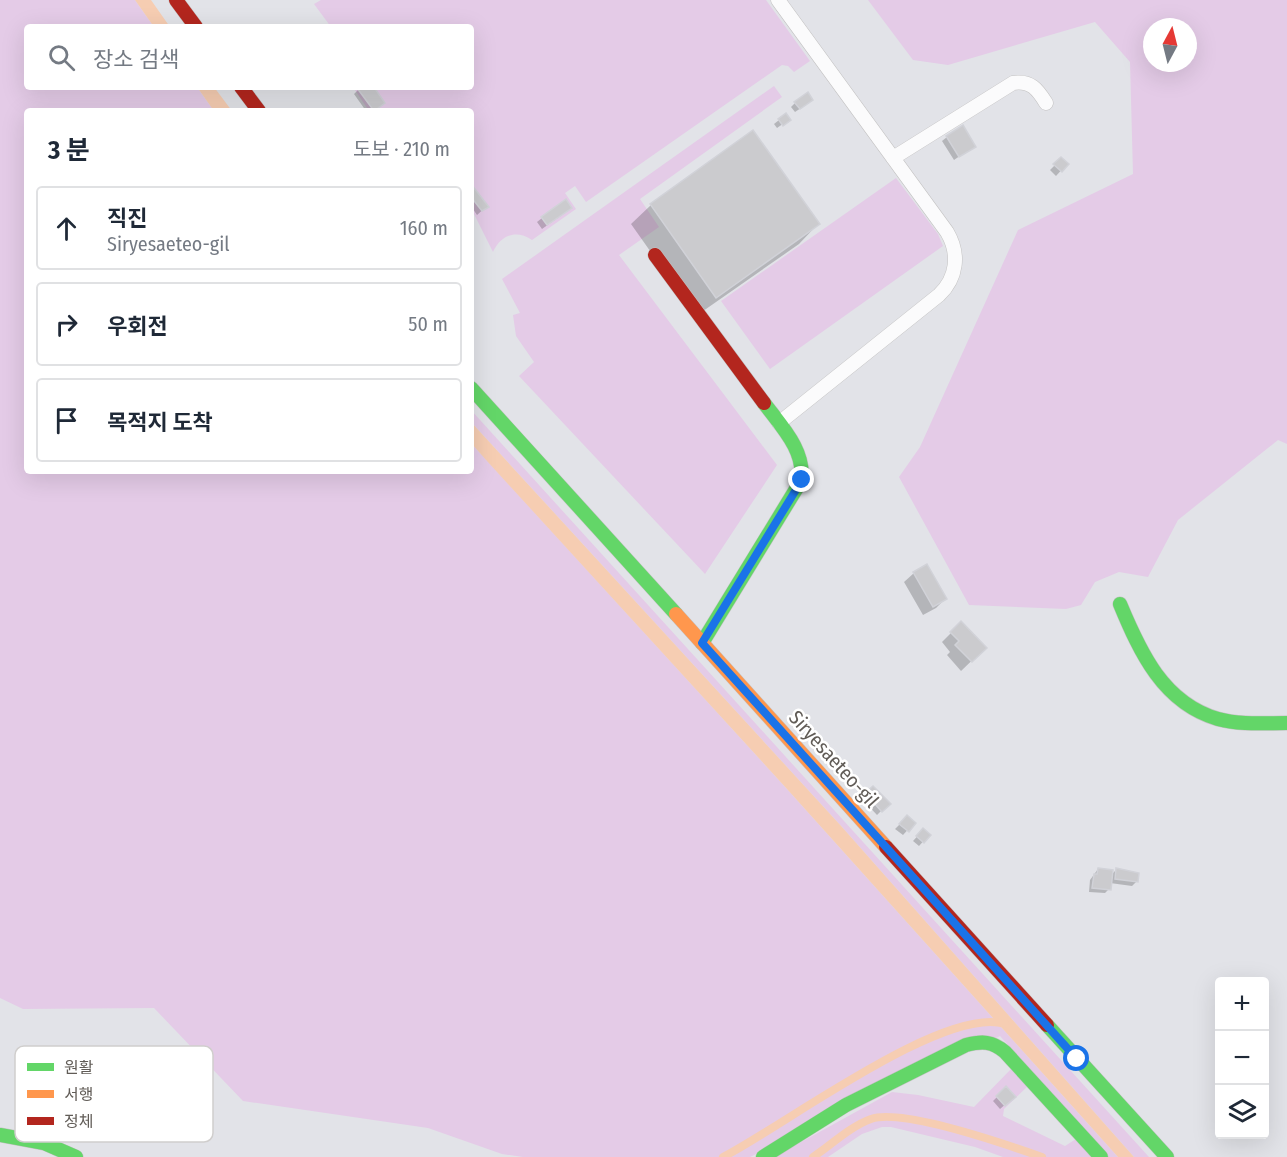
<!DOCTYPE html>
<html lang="ko">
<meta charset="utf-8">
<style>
:root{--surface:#fff;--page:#f6f6f7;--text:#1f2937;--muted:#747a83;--line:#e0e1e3}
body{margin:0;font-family:"Fira Sans Condensed","Noto Sans KR",sans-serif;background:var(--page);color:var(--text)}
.controls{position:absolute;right:18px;bottom:18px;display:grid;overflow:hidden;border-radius:6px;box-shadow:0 6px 24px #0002}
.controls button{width:54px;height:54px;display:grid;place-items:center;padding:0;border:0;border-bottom:2px solid var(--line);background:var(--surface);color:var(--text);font:30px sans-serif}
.compass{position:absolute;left:1143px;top:18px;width:54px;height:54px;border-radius:50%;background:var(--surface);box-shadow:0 6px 24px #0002;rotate:7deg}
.stop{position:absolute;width:18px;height:18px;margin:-14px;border:4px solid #1a73e8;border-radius:50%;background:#fff}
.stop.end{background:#1a73e8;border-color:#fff;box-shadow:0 2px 6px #0008}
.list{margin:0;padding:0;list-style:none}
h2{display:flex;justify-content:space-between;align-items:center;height:78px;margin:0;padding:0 24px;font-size:26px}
h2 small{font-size:20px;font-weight:400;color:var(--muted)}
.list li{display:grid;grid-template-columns:39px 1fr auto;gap:18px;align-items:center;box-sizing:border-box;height:84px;margin:0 12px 12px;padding:0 12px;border:2px solid var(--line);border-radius:6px}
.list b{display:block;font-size:22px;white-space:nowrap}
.list p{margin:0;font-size:20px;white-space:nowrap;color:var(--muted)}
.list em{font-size:20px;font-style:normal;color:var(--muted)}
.icon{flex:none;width:33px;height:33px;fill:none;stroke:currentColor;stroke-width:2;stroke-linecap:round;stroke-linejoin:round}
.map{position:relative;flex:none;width:1287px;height:1157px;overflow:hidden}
.search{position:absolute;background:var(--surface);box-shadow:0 6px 24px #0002;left:24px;top:24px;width:450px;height:66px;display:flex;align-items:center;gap:15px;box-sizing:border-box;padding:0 21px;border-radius:6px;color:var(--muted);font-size:22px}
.panel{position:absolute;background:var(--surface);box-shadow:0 6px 24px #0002;left:24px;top:108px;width:450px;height:366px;border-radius:6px}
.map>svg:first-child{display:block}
</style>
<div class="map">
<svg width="1287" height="1157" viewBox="0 0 1287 1157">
<rect width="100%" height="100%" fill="#e2e3e8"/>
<path fill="#e4cbe7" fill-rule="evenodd" d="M0,0H135L154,27H27V87H197L214,111H27V471H471V443L787,789L1118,1157H1107L1000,1036L750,1157H523L502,1154L428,1128L243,1101L154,1008L23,1009L0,998Z
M321,0H766L810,61L794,72L788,66L782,65L586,202L575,186L565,193L576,209L532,240C516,229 501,235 493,252L471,208V111H369L353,87H471V27H331L314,4Z
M868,0H1287V444L1278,440L1178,520L1148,577L1119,572L1095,582L1081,605L1066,609L969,605L899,477L920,447L1018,230L1133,174L1130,62L1095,22L948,65L913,60ZM1152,27H1188V63H1152Z
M774,86L782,97L640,199L659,227L619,255L777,465L705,574L519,376L534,362L516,336L513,315L520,313L502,279Z
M896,178L938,234L943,246L770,369L721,301Z
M471,410L1149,1157H1134L842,827L471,422Z
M1012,1068L1029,1085L1004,1109L1003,1116L1065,1146L1076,1139L1093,1157H1003L975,1147L891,1127H882L862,1134L828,1157H774L892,1092L918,1095L974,1107Z"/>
<path fill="#f6cdb2" d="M135,0H151L170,27H154Z
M197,87H214L232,111H214Z
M471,422L842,827L1134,1157H1118L787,789L487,461L471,443Z"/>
<path fill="#0003" d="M361,87H372L383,103L374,111H366L354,94Z
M795,103L807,104L795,112L791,107Z
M779,120L787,121L777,128L774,124Z
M947,137L974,146L954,160L942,141Z
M1061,159L1067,164L1056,176L1050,170Z
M471,186L487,206L477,215L471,206Z
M651,205L818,224L799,244L696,316L631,224Z
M566,212L542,229L537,222L542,218Z
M914,573L946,598L936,608L923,615L904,582Z
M961,623L985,648L961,671L947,655L950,652L942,642Z
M873,788L888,804L877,815L862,799Z
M907,817L914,823L903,835L895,829Z
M923,830L929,835L919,846L913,841Z
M1098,869L1111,875L1117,869L1137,881L1132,886L1110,883L1109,889L1105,893L1089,892L1090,880Z
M1006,1088L1014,1097L1000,1109L993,1101Z"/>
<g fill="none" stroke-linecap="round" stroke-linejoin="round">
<path stroke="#f6cdb2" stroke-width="8" d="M723,1157C782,1127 944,1005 1005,1024
M813,1157C831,1145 851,1126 871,1119C902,1108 1008,1145 1042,1157"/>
</g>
<path fill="#cbcbce" stroke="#d1d2d8" stroke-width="1.5" d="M359,87H374L385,103L374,111L357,88Z
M808,92L813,100L800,109L794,102Z
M786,113L791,120L783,126L778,119Z
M963,125L976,147L959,157L946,136Z
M753,130L820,224L716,298L650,204Z
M1061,157L1069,164L1062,172L1053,164Z
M471,184L489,207L482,211L471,197Z
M566,199L572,208L547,225L541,217Z
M927,564L947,599L933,607L913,572Z
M961,621L987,648L972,662L955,645L959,641L950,632Z
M873,786L891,804L882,812L865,793Z
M907,815L916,823L909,832L899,824Z
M923,828L931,835L924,843L916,836Z
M1098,868L1113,870L1111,890L1092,888L1094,874H1097Z
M1116,868L1139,873L1138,882L1115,879Z
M1006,1086L1016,1097L1005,1106L996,1096Z"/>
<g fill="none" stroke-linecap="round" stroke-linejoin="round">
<defs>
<path id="lane" d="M778,0L947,232C960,254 957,278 939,295L779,423
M893,158L1013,83C1031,80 1038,90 1046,103"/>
<path id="fast" d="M471,388L676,614
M1120,604C1140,652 1163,703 1218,719C1240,725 1264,723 1287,723
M702,643L801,481C806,451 781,426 764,403
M1047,1025L1167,1157
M0,1135L44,1143L76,1157
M763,1157L846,1105L966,1045C982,1041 992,1041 1005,1052L1101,1157"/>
<path id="slow" d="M676,614L886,847"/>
<path id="jam" d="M176,0L196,27
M241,87L259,111
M655,255L764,403
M886,847L1047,1025"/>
</defs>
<use href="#lane" stroke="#c3c2c2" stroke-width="15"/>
<use href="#fast" stroke="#c3c2c2" stroke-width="15"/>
<use href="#slow" stroke="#c3c2c2" stroke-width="15"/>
<use href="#jam" stroke="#c3c2c2" stroke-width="15"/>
<use href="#lane" stroke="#fbfbfc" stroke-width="14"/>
<use href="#fast" stroke="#63d668" stroke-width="14"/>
<use href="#slow" stroke="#ff974d" stroke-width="14"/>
<use href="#jam" stroke="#b3261e" stroke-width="14"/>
</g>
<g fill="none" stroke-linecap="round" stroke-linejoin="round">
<path stroke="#1a73e8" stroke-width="8" d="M802,480L702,643L1077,1059"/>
</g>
<g text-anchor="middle" stroke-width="5" stroke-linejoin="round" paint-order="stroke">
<g font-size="20" fill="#615c57" stroke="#fff">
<text transform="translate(834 759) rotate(48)" y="7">Siryesaeteo-gil</text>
</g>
</g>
<rect x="15" y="1046" width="198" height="96" rx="9" fill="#fff" stroke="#d0cecd" stroke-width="1.5"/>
<rect x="27" y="1063" width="27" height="8" fill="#63d668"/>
<rect x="27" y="1090" width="27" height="8" fill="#ff974d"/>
<rect x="27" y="1117" width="27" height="8" fill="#b3261e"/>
<g font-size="16" fill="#615c57">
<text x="64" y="1073">원활</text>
<text x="64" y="1100">서행</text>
<text x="64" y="1127">정체</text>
</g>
</svg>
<div class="controls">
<button>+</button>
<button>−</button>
<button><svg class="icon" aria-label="layers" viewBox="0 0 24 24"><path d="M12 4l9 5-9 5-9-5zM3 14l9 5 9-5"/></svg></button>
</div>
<svg class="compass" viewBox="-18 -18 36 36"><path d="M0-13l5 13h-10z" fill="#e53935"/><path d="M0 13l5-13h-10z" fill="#747a83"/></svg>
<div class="stop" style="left:1077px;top:1059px"></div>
<div class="stop end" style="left:802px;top:480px"></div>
<div class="search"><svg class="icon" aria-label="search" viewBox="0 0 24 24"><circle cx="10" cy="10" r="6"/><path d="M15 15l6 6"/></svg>장소 검색</div>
<section class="panel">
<h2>3 분<small>도보 · 210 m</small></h2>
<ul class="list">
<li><svg class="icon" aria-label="ahead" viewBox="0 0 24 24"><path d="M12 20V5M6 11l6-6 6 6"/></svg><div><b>직진</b><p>Siryesaeteo-gil</p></div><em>160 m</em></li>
<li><svg class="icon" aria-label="right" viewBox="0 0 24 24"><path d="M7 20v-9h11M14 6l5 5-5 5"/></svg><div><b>우회전</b></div><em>50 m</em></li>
<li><svg class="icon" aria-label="arrive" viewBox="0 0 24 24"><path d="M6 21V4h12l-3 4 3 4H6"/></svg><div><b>목적지 도착</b></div></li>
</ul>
</section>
</div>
